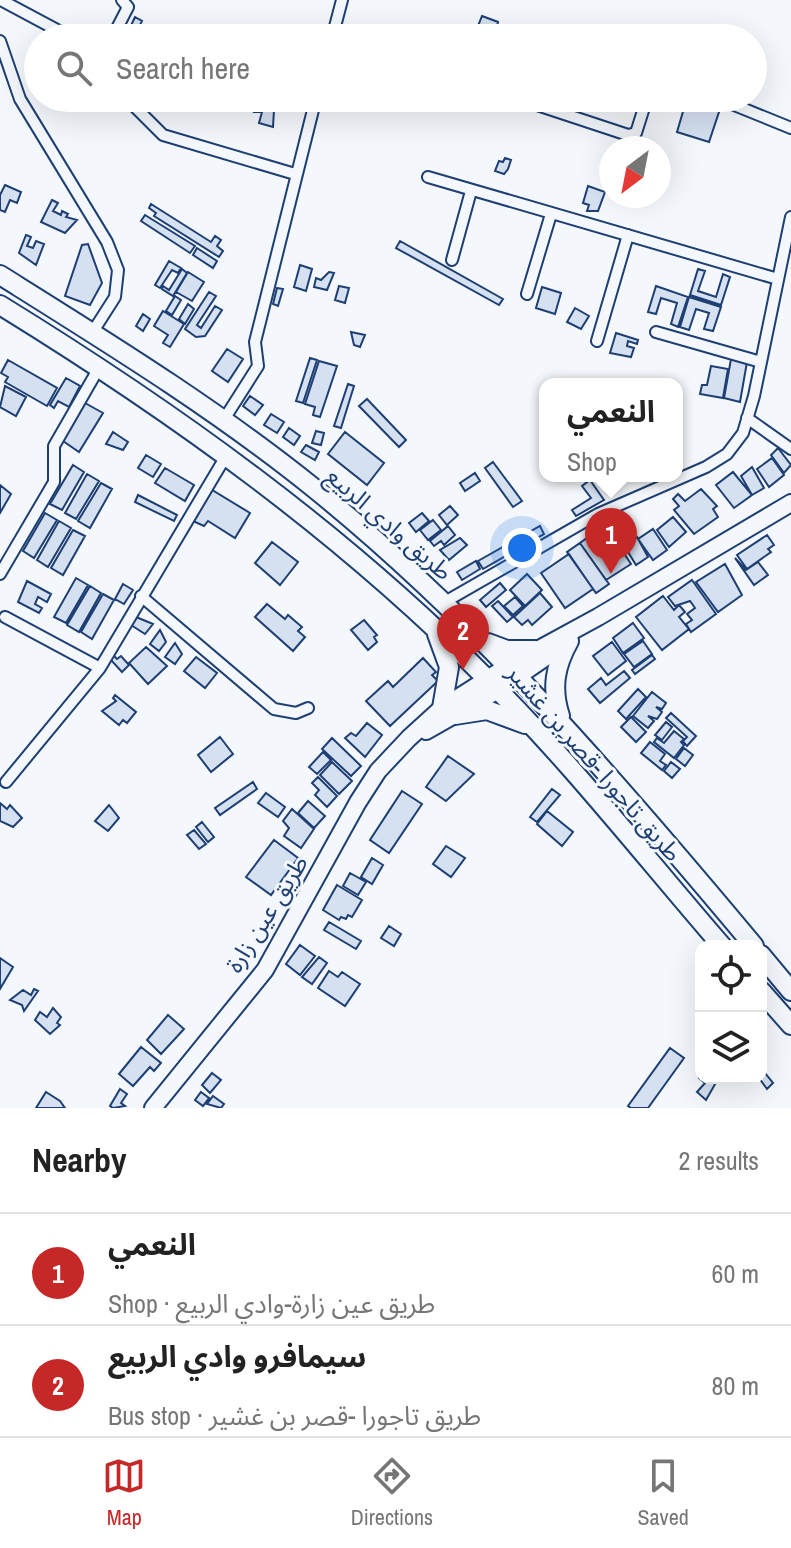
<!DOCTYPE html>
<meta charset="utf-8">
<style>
:root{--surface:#fff;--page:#f2f2f2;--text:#222;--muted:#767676;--line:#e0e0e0;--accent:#c62828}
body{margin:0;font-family:"Archivo Narrow","Noto Sans Arabic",sans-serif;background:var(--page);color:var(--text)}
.controls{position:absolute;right:24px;bottom:24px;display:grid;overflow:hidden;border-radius:16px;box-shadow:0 8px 32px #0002}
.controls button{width:72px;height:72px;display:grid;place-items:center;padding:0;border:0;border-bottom:2px solid var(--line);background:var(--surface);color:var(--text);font:40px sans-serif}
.compass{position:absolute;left:599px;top:136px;width:72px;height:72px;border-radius:50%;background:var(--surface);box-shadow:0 8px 32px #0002;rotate:212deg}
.you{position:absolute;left:522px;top:548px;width:28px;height:28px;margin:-20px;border:6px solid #fff;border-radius:50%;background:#1a73e8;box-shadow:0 0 0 12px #1a73e833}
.badge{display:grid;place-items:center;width:52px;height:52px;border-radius:50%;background:var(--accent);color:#fff;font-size:26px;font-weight:700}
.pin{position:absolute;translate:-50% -66px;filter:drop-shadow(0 2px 4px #0008)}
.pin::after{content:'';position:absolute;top:42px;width:28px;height:24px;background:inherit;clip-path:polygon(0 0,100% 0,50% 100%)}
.popup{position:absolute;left:539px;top:378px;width:144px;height:104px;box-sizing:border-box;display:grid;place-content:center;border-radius:16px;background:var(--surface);filter:drop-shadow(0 2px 6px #0005);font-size:26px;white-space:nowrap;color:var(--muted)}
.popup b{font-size:30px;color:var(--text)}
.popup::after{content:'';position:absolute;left:50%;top:100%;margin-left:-16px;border:16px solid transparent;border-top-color:var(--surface)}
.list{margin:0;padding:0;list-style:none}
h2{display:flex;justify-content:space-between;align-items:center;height:104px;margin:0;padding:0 32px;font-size:34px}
h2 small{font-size:26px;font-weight:400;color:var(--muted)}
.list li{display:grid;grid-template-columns:52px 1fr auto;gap:24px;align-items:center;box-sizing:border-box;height:112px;padding:0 32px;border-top:2px solid var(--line)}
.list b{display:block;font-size:30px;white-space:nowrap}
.list p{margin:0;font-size:26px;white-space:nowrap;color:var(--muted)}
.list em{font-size:26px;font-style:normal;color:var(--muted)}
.icon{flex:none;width:44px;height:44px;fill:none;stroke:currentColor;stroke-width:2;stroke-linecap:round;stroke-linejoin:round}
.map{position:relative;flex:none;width:791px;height:1108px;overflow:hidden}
.search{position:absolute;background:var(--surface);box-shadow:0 8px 32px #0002;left:24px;right:24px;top:24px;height:88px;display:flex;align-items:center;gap:20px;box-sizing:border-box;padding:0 28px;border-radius:44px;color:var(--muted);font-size:30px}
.sheet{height:328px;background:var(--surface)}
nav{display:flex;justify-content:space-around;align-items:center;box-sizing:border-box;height:112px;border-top:2px solid var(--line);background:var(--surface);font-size:22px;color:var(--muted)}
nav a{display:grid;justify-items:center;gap:4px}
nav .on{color:var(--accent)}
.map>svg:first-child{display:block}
</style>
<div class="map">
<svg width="791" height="1108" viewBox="0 0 791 1108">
<rect width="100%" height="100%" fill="#f4f7fb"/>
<path fill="#d5e0f0" stroke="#1d3f73" stroke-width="2" d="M482,16L498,22L497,27L493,25L496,29L491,37L476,31Z
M135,17L142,21L135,35L128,32Z
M38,57V73L31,75L28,59Z
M251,98H266L265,103L274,110L273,127L259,123L262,112H254L255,108L249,106Z
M651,98H682L678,109Z
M687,98L721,106L709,142L677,132Z
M505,158L511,160L508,169L504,174L495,171L499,161L503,162Z
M5,185L21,192L17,203L10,200L5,212L0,210V195Z
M588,186L605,192L598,211H587L589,205L583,203Z
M52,200L58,203L53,211L61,215L62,211L68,214L66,217L77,220L65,233L41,222Z
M151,204L211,242L215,236L221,240L217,246L223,251L219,257L154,216L156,213L149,208Z
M145,215L195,246L190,253L141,221Z
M26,235L31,237L27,246L33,248L36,241L44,244L36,265L19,253Z
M400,241L503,299L499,305L396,248Z
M88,244L102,283L90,305L65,296L82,245Z
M197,248L217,261L213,268L193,255Z
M169,261L181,268L178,273L172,270L160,288L155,285Z
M300,265L312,269L306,291L294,287Z
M182,269L187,273L173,296L162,289L163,286L169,290Z
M698,269L705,271L698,291L716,297L723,274L730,277L721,305L690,295Z
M188,272L204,282L192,301L176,292Z
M329,272L334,273L327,290L314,287L316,278L321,280Z
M339,286L349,288L345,303L335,300Z
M656,286L688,297L678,327L671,324L677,303L661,298L656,314L648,312Z
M542,287L561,293L555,314L536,308Z
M277,288L283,289L278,306L273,304Z
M209,292L216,296L197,325L201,328L215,306L222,310L205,336L196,337L185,329Z
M175,296L181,300L172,315L166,311Z
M689,297L721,307L713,331L704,329L709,313L696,309L689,330L680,327Z
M188,304L194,309L185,324L179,319Z
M575,308L589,316L581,329L567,322Z
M163,311L184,324L170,347L163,343L168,335L154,326Z
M143,314L150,319L143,331L136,326Z
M351,332L365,335L360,347L354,345Z
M616,333L638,340L637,344L628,341L627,346L634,348L631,357L610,353Z
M227,349L243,359L228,382L212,371Z
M310,358L317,360L303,403L296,401Z
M731,359L747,362L740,402L724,398Z
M8,360L57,388L47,406L5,382L8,377L1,373Z
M319,361L337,366L320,417L313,415L315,407L305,404Z
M711,366L728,369L723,398L700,394L702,385H707Z
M66,378L80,386L69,407L58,401L54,408L50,405Z
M348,384L354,386L341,428L334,426Z
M5,386L26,397L16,416L0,407Z
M250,396L263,405L255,415L243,406Z
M367,399L406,440L399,447L359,406Z
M85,403L103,413L79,452L63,441Z
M271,414L284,422L277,433L264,425Z
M289,428L300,436L294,445L283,437Z
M316,431L324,433L321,445L312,443Z
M113,432L128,442L123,450L106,444Z
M345,432L384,463L367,485L328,454Z
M306,445L319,452L315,460L301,452Z
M778,448L791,465L784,473L771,455Z
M146,455L161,464L153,477L138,468Z
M772,458L784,475L769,487L757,469Z
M493,462L522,501L513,507L485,468Z
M73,465L84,472L62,510L50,504Z
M752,467L764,488L752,495L741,476Z
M165,468L194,485L185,501L155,483Z
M733,472L752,495L734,508L716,485Z
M475,473L480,481L465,491L460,483Z
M87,474L99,481L76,519L65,513Z
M590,480L604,500L576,516L572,510L591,498L582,486Z
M101,483L112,489L90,528L78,521Z
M0,485L11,494L0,513Z
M204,485L250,513L235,538L208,521L204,526L184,517Z
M701,489L717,506L713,509L718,517L694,534L674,510L679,506L673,499L678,494L685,501Z
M138,495L177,515L174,521L135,502Z
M450,506L458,515L447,525L439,515Z
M45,513L57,520L34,558L23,551Z
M422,513L429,521L416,532L409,523Z
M673,517L686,532L669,547L657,530Z
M433,520L441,530L428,540L420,530Z
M59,521L71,528L48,567L37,560Z
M605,525L631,564L606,580L580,543Z
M448,526L455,535L444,545L441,541L434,546L430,541Z
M540,526L544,534L483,569L478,561Z
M653,529L667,550L653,560L638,539Z
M73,530L85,536L63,575L51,568Z
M767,535L774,545L768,549L771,552L747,569L737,555Z
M637,537L648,557L636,565L625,547Z
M460,538L467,545L449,560L440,550Z
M272,542L298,562L280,585L255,563Z
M580,543L609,584L596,593L567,552Z
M569,554L593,589L565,608L541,573Z
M735,558L746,570L758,562L768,575L754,585Z
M476,561L480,569L462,580L457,572Z
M725,564L742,595L718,612L696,582Z
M527,574L542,590L525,606L510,590Z
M76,578L88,585L66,623L54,617Z
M692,580L716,614L691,632L686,624L692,620L687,614L695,608L690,601L675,606L668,597Z
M27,581L51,594L47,602L38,597L35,604L42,608L39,613L18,602Z
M500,583L506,590L486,607L480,600Z
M123,584L133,590L124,604L115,599Z
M90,586L101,593L79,632L67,625Z
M540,593L552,607L532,625L528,620L522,625L514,617Z
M103,594L114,600L92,639L81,632Z
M663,596L674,610L679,605L685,612L679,617L689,629L662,650L636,617Z
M515,597L523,606L513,615L504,606Z
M498,601L513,617L507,622L492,606Z
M267,604L285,619L288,615L302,627L298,631L305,637L293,651L255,617Z
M136,617L153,624L145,634L131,625Z
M364,620L377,635L374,637L377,642L368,650L351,630Z
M633,623L644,638L623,653L613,638Z
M160,630L166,642L159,651L150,644Z
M643,641L652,654L634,667L624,654Z
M612,642L626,661L608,675L593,656Z
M175,643L182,654L175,664L165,657Z
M146,647L167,666L148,684L129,663Z
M652,655L655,659L635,674L632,670Z
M114,656L117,659L121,656L129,665L122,672L110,659Z
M196,657L217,673L205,688L184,671Z
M423,658L436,672L432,675L438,681L390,726L366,701L388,681L393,687Z
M624,671L630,678L600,703L588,689L601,678L606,685Z
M638,689L646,697L626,719L618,711Z
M652,692L666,703L662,709L656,707L662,712L657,719L648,716L654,721L648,728L633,716Z
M115,695L136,712L127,723L123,720L119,725L102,711L116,701L113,698Z
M671,713L696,736L687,746L683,741L687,737L666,718Z
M631,717L646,732L636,742L621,727Z
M666,722L672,727L662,740L655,735Z
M367,723L382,735L365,757L345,738L351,733L356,736Z
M674,731L684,739L681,742L684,745L674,758L654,742L657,738L664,743Z
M220,737L233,754L211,772L198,755Z
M332,738L361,766L351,776L322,749Z
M650,742L665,754L660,761L666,765L662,770L641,753Z
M684,748L693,755L685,766L676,759Z
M323,752L331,760L317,774L309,767Z
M448,756L474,774L446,801L426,787Z
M332,762L352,781L339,794L320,775Z
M671,762L680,769L672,778L664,771Z
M318,777L337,796L327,807L315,795L319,790L312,783Z
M253,782L257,789L220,815L215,808Z
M552,789L560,795L537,822L530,817Z
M402,791L422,804L389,853L370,840Z
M266,793L285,807L278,817L258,803Z
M308,801L325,816L314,828L298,813Z
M0,803L7,809L10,805L22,818L13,827L0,821Z
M109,805L119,818L108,831L95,821Z
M292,809L314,829L301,848L284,836L289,828L283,821Z
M547,811L573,832L562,846L537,824Z
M202,822L214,837L208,842L196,827Z
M194,830L206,844L199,849L187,835Z
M274,840L298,858L271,895L246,877Z
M446,846L465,858L451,877L433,864Z
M372,858L383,865L372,884L361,877Z
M350,873L366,882L358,895L343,886Z
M337,885L362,900L352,917L348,915L346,919L341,917L339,920L323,910Z
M329,922L361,941L356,949L324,930Z
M389,926L401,934L394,946L381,938Z
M300,945L315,956L300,975L286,964Z
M319,957L327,963L312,984L302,977Z
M0,958L13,967L0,989Z
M329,971L338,977L342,972L360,984L345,1006L318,988Z
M34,989L38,991L24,1011L22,1005L10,1000L23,990L31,995Z
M53,1008L61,1017L57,1023L60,1025L50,1034L35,1020L40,1012L47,1017Z
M168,1015L184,1029L161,1054L147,1040Z
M141,1047L161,1063L154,1071L150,1067L133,1086L119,1074Z
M670,1048L684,1058L648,1108H631L628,1106Z
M212,1073L221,1080L210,1093L202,1085Z
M765,1073L773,1083L767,1089L759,1078Z
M701,1075L718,1079L706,1100L697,1092L705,1083L699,1078Z
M120,1089L127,1094L121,1103L125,1106L113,1108L110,1106Z
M46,1092L60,1101L65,1108H36Z
M201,1092L209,1098L203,1106L195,1100Z
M213,1096L224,1104L221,1108L207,1104Z"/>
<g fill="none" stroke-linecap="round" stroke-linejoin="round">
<defs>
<path id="street" d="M1,0L72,38
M112,38L128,7L122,0
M332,38L342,0
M0,41L20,99L107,242L118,270L115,297L92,333
M126,98L163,135L295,174
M516,98L628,135L636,133L647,98
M717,98L791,128
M428,177L778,279
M452,260L471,191
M527,294L551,214
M656,332L761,362
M597,341L628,235
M747,418L791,449
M223,421L258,366L255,342L316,98
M0,574L54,482V446L100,366
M141,596L274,709L296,713L308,708
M443,603L598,514L706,467L727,454L743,433L754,396L791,217
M5,617L100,668
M6,782L100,668L226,456"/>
<path id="primary" d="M426,731L498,690L562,646
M153,1108L265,970L358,802L378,771L409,738L442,708L508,666L598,617L791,503"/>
<path id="highway" d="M0,275C107,342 216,409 315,489C482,624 617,782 754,946
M0,305C174,412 341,532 485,677C570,761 644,856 722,946
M437,634L449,667L442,708
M488,643L507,650H535
M455,715L487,710L525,724
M560,716C551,688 555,666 569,641
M761,955L791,991
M761,991L791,1025"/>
</defs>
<use href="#street" stroke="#1d3f73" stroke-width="14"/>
<use href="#primary" stroke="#1d3f73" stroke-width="20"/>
<use href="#highway" stroke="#1d3f73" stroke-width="22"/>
<use href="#street" stroke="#f4f7fb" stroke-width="10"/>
<use href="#primary" stroke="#f4f7fb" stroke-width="16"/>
<use href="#highway" stroke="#f4f7fb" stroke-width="18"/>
</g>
<g text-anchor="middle" stroke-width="6" stroke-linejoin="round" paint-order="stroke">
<g font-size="24" fill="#1d3f73" stroke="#f4f7fb">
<text transform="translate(389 524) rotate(41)" y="8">طريق وادي الربيع</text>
<text transform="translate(594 763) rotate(49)" y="8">طريق تاجورا -قصر بن غشير</text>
<text transform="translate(267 914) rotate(-58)" y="8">طريق عين زارة</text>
</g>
</g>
</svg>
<div class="controls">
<button><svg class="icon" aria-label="locate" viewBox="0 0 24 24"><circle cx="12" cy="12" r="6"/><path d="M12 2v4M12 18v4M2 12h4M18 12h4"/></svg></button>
<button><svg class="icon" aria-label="layers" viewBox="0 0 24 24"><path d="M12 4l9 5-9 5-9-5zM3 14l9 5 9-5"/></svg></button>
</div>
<svg class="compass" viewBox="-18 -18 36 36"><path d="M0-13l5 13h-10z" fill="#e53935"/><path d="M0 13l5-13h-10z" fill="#767676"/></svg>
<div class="you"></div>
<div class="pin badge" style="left:611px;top:574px">1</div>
<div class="popup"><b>النعمي</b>Shop</div>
<div class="pin badge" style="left:463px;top:670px">2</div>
<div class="search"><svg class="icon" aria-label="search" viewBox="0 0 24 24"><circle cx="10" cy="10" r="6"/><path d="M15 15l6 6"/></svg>Search here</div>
</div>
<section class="sheet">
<h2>Nearby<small>2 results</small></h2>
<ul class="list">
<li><span class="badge">1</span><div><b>النعمي</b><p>Shop · طريق عين زارة-وادي الربيع</p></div><em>60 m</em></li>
<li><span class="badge">2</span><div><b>سيمافرو وادي الربيع</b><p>Bus stop · طريق تاجورا -قصر بن غشير</p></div><em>80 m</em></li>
</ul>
</section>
<nav>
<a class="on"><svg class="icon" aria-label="map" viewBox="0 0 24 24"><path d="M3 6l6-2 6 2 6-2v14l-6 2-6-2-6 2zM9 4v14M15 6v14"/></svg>Map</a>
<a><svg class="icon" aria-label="directions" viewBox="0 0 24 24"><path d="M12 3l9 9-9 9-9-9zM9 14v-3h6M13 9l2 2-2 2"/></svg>Directions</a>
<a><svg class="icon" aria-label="saved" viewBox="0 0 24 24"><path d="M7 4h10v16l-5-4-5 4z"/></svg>Saved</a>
</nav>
